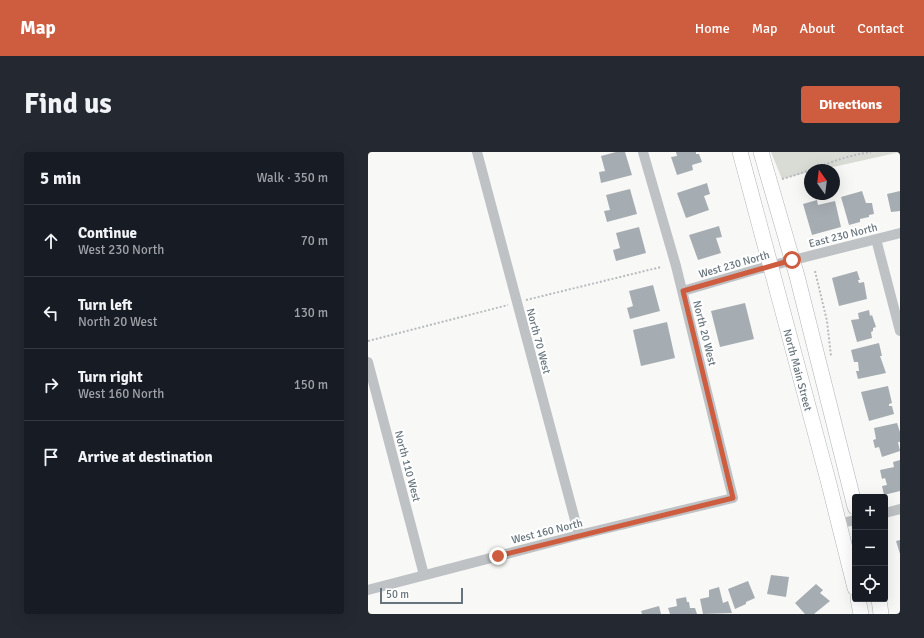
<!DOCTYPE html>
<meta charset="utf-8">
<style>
:root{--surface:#171b24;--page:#242831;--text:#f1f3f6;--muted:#9ea1a6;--line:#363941;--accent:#ce5d40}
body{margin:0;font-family:Signika,sans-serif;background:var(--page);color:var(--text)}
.controls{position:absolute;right:12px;bottom:12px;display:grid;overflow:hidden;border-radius:4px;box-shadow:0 4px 16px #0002}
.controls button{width:36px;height:36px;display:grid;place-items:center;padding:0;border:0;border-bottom:1px solid var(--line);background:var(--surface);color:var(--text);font:20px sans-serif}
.compass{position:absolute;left:436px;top:12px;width:36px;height:36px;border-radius:50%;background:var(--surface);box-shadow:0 4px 16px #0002;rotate:346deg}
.scale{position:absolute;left:12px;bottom:10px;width:83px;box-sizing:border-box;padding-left:4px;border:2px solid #66747d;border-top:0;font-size:11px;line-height:14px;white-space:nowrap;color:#66747d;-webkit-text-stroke:3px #fff;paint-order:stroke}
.stop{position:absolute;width:12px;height:12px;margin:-9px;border:3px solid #ce5d40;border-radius:50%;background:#fff}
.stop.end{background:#ce5d40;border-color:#fff;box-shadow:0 1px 4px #0008}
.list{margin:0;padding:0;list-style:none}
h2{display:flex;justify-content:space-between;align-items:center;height:52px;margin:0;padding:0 16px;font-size:17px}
h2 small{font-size:13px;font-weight:400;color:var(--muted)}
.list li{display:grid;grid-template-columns:26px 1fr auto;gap:12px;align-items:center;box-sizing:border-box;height:72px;padding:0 16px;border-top:1px solid var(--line)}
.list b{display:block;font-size:15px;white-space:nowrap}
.list p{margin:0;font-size:13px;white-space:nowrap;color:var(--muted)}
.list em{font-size:13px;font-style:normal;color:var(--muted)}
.icon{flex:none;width:22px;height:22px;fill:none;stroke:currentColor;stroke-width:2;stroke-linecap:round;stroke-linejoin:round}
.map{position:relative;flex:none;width:532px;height:462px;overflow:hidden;border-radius:4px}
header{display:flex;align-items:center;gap:24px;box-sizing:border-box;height:56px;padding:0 20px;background:var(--accent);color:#fff}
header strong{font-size:19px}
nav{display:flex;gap:22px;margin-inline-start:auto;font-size:14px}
.intro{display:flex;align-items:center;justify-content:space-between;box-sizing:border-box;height:96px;padding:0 24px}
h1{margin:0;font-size:28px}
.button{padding:10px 18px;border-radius:4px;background:var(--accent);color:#fff;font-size:14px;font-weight:700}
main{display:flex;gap:24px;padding:0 24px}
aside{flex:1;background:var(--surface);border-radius:4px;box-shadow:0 4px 16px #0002}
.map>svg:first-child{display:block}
</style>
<header>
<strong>Map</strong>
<nav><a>Home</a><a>Map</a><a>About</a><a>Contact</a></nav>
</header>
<div class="intro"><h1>Find us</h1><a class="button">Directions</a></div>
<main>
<aside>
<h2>5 min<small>Walk · 350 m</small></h2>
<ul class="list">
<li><svg class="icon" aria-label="ahead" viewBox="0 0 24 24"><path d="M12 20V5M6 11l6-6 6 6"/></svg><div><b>Continue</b><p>West 230 North</p></div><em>70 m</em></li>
<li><svg class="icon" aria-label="left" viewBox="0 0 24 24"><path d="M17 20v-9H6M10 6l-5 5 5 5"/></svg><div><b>Turn left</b><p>North 20 West</p></div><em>130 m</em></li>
<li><svg class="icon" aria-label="right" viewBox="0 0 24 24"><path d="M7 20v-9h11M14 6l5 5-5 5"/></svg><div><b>Turn right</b><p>West 160 North</p></div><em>150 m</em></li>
<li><svg class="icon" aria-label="arrive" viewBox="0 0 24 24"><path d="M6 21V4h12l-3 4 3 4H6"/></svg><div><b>Arrive at destination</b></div></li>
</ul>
</aside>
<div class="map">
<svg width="532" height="462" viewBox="0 0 532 462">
<rect width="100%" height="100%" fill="#f8f8f6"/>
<path fill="#d8dcd5" d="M403,0H532L452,18H442V20L414,27Z"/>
<path fill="#a6adb2" d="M248,0H257L264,23L233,31L231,20L237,19L233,4Z
M308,0H328V2H331L334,10L324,13L325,18L309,23L303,5L309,4Z
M339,31L342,42L336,44L341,58L318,66L309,41Z
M262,37L269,62L239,70L236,59L242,58L238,43Z
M494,39L498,51H504L506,62L501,63V65L492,67V70L481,73L473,45Z
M532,39V59L523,60L519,42Z
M449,48L450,53L467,49L473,75L444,83L435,52Z
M351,74L354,85L348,86L353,101L330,108L321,83Z
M271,75L278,101L248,109L245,98L252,96L248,81Z
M489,119L492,128H490L491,131L496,130L499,147L471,154L464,126Z
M285,133L292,159L262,167L259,156L265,154L261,139Z
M377,151L386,187L352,195L343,159Z
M501,158L502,164L504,163L508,175L505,176V179L503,180L504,186L489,190L483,168L491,167L490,161Z
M299,170L307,206L273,214L265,178Z
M511,191L514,204H512L518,221L490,227L488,219H491L490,210H486L483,198Z
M520,234L524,251L521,252V254H524L526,262L501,269L493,240Z
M529,271L532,280V290H530L532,299L514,305L511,295L507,296L505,288L508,287L506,276Z
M532,308V339L516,343L514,334L519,333L517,326L514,327L512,318L526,315L525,310Z
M532,388V402L528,389Z
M403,423L421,425L418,445L399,442Z
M380,429L387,446L378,450V452L367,457L360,437Z
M448,432L455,438L452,441L462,449L446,462H437L427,451Z
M351,435L355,451L360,449L364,461L335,462L332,447L341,445V438Z
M318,445L319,450H321L322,456H327L329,462H302L300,456L309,454L308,447Z
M291,454L293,462H274L273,459Z"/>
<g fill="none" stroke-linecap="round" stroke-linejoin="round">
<defs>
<path id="secondary" d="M372,0L460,328L487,436
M393,0L429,124L487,355
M490,447L493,462
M511,447L513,462"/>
</defs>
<use href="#secondary" stroke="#b0b6ba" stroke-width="16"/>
<path stroke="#b8bbbe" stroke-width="2" stroke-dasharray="2 2" stroke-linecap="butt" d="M414,27C444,19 472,4 503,0
M447,119L459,169L463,204
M158,148L293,115
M0,189L140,153"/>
<path stroke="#bec2c5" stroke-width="10" d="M109,0L211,383
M508,87L532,179
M315,139L390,117L532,81
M0,210L56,423
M517,361L532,357
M470,372L487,368
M0,438L211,383L365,346L308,114L275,0"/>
<use href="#secondary" stroke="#fff" stroke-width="15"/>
</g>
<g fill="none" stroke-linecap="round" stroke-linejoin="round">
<path stroke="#ce5d40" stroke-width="5" d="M130,404L365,346L315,139L424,108"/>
</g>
<g text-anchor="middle" stroke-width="4" stroke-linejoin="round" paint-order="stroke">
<g font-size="11" fill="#66747d" stroke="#fff">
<text transform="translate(475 83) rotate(-14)" y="4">East 230 North</text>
<text transform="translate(366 112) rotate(-16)" y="4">West 230 North</text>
<text transform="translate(337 181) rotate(76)" y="4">North 20 West</text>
<text transform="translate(171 189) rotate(75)" y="4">North 70 West</text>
<text transform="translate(430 218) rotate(75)" y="4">North Main Street</text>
<text transform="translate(40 314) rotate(75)" y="4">North 110 West</text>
<text transform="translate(179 379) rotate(-14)" y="4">West 160 North</text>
</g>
</g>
</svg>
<div class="controls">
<button>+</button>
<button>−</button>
<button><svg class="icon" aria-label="locate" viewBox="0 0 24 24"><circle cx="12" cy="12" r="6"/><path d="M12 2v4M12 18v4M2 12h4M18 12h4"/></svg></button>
</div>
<svg class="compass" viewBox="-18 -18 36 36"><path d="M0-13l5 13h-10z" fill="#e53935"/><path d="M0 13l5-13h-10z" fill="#9ea1a6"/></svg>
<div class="scale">50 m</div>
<div class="stop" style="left:424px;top:108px"></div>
<div class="stop end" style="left:130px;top:404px"></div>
</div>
</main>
